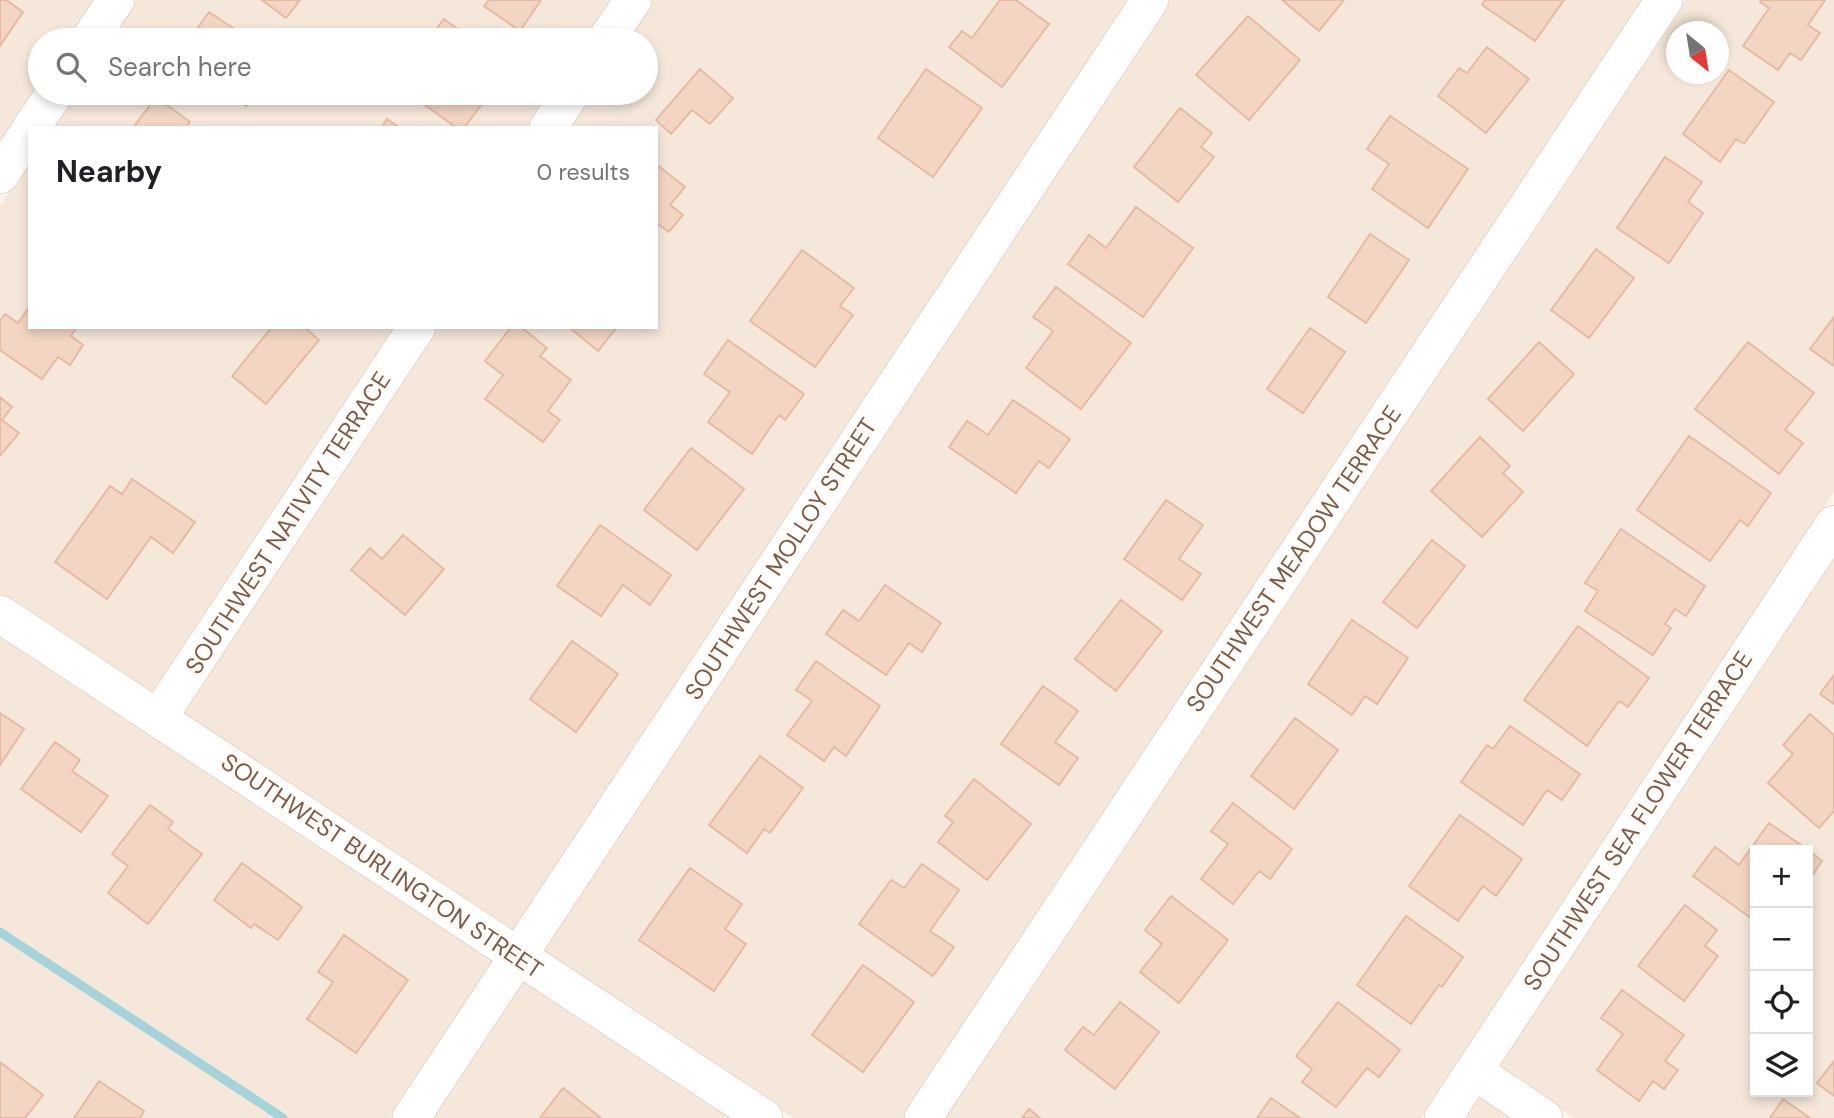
<!DOCTYPE html>
<meta charset="utf-8">
<style>
:root{--surface:#fff;--page:#f6f6f6;--text:#202124;--muted:#757577;--line:#e0e0e0}
body{margin:0;font-family:"DM Sans",sans-serif;background:var(--page);color:var(--text)}
.controls{position:absolute;right:21px;bottom:21px;display:grid;overflow:hidden;border-radius:0px;box-shadow:0 4px 10px #0003}
.controls button{width:63px;height:63px;display:grid;place-items:center;padding:0;border:0;border-bottom:2px solid var(--line);background:var(--surface);color:var(--text);font:35px sans-serif}
.compass{position:absolute;left:1666px;top:21px;width:63px;height:63px;border-radius:50%;background:var(--surface);box-shadow:0 4px 10px #0003;rotate:150deg}
.list{margin:0;padding:0;list-style:none}
h2{display:flex;justify-content:space-between;align-items:center;height:91px;margin:0;padding:0 28px;font-size:30px}
h2 small{font-size:23px;font-weight:400;color:var(--muted)}
.icon{flex:none;width:38px;height:38px;fill:none;stroke:currentColor;stroke-width:2;stroke-linecap:round;stroke-linejoin:round}
.map{position:relative;flex:none;width:1834px;height:1118px;overflow:hidden}
.search{position:absolute;background:var(--surface);box-shadow:0 4px 10px #0003;left:28px;top:28px;width:630px;height:77px;display:flex;align-items:center;gap:18px;box-sizing:border-box;padding:0 24px;border-radius:38px;color:var(--muted);font-size:26px}
.panel{position:absolute;background:var(--surface);box-shadow:0 4px 10px #0003;left:28px;top:126px;width:630px;height:203px;border-radius:0px}
.map>svg:first-child{display:block}
</style>
<div class="map">
<svg width="1834" height="1118" viewBox="0 0 1834 1118">
<rect width="100%" height="100%" fill="#fdf6ec"/>
<path fill="#f5e8da" fill-rule="evenodd" d="M0,0H95L69,40H40V83L0,144Z
M137,0H611L585,40H110Z
M653,0H1129L512,934L182,714L437,327H656V128H568L592,93H646V40H626Z
M1170,0H1644L903,1118H793L542,953Z
M1685,0H1834V492L1421,1118H944ZM1676,32H1718V74H1676Z
M75,93H550L527,128H52Z
M30,161V327H396L153,695L0,595V206Z
M1834,556V1118H1574L1497,1067ZM1755,850H1808V1092H1755Z
M0,633L495,961L390,1118H0Z
M524,980L735,1118H432Z
M1479,1094L1515,1118H1463Z"/>
<g fill="none" stroke-linecap="round" stroke-linejoin="round">
<path stroke="#a5d3da" stroke-width="9" d="M0,932L283,1118"/>
</g>
<path fill="#f3d5c3" stroke="#e6bba3" stroke-width="2" d="M0,0H6L23,12L0,46Z
M262,0H300L286,18Z
M489,0H541L520,31L484,6Z
M1000,0H1016L1049,24L1002,87L949,47L962,31L972,38Z
M1282,0H1344L1319,31Z
M1485,0H1564L1535,41L1482,5Z
M1761,0H1825L1808,25L1820,33L1801,60L1790,53L1778,70L1743,46L1769,8L1760,2Z
M209,12L251,40H189Z
M1248,16L1300,60L1249,120L1196,75Z
M444,19L473,40H428Z
M1487,47L1529,79L1486,133L1438,96L1459,68L1467,73Z
M700,69L733,98L710,124L692,110L671,134L656,120Z
M926,69L982,108L933,177L878,138Z
M1729,70L1774,102L1744,144L1736,139L1720,162L1683,134Z
M226,93H255L246,106Z
M408,93H473L484,101L464,128H457Z
M156,97L190,122L185,128H133Z
M1180,108L1212,133L1201,147L1214,157L1178,202L1134,167Z
M1390,116L1468,169L1428,228L1372,189L1389,164L1367,149Z
M387,119L400,128H381Z
M1665,157L1702,182L1688,202L1703,213L1669,263L1617,228Z
M656,164L685,187L670,205L683,215L669,232L656,223Z
M1136,207L1193,248L1143,317L1068,264L1089,235L1106,248Z
M1370,234L1409,260L1366,323L1328,297Z
M1596,249L1634,278L1589,338L1551,310Z
M802,250L854,288L840,306L853,315L815,367L750,321Z
M1056,287L1131,343L1081,409L1026,368L1053,331L1033,317Z
M30,306V327H77L71,336L83,345L70,365L58,357L42,379L0,350V321L5,314L18,323Z
M1834,317V366L1810,349Z
M272,327H304L319,340L266,404L232,376Z
M511,327H521L547,348L540,356L571,380L548,411L560,420L543,442L485,399L503,375L485,361Z
M569,327H617L598,351Z
M1310,328L1345,352L1303,413L1267,389Z
M728,340L804,394L785,420L779,415L752,454L708,422L730,392L704,374Z
M1539,342L1574,374L1523,431L1488,399Z
M1748,342L1814,393L1785,430L1803,443L1779,474L1695,409Z
M0,397L12,407L2,420L19,433L0,456Z
M1013,400L1070,439L1049,468L1039,461L1016,493L949,447L967,421L988,435Z
M1689,436L1771,493L1748,526L1740,520L1710,561L1637,510Z
M1480,437L1510,466L1503,473L1523,492L1482,537L1431,491Z
M691,448L744,489L697,550L644,510Z
M132,479L195,522L173,553L151,537L107,599L55,562L110,486L122,494Z
M1166,500L1203,525L1179,559L1201,574L1182,600L1124,559Z
M600,525L671,575L650,605L623,585L601,616L557,586Z
M1621,529L1705,586L1686,616L1675,609L1665,624L1671,628L1653,655L1585,611L1598,591L1585,583Z
M403,535L444,569L405,615L351,570L370,548L382,559Z
M1432,540L1465,566L1417,628L1383,602Z
M885,585L941,623L922,652L909,643L886,675L826,634L843,610L859,621Z
M1121,600L1162,631L1116,691L1075,659Z
M1352,620L1408,658L1377,704L1365,696L1352,715L1308,684Z
M1578,626L1649,678L1628,707L1619,701L1587,746L1524,700Z
M572,641L618,674L576,732L530,699Z
M816,661L880,706L846,756L834,747L824,761L787,735L812,701L796,690Z
M1834,675V704L1820,694Z
M1043,686L1078,711L1055,742L1078,758L1059,785L1001,744Z
M0,713L24,729L0,765Z
M1810,714L1834,735V811L1819,828L1768,783L1793,754L1783,745Z
M1295,718L1338,750L1294,809L1251,776Z
M1510,726L1580,774L1562,800L1547,790L1523,825L1461,782L1487,745L1493,749Z
M55,742L80,760L72,771L108,796L81,832L21,789Z
M760,756L803,788L770,833L764,829L747,853L709,825Z
M974,779L1031,824L987,880L938,842L953,822L945,816Z
M1233,803L1292,849L1270,879L1259,871L1233,904L1201,879L1228,844L1211,831Z
M150,805L173,822L168,829L202,854L148,924L108,893L128,866L112,854Z
M1460,815L1522,859L1496,896L1483,886L1458,921L1409,886Z
M1769,823L1808,850H1755V921L1693,876L1715,847L1739,865Z
M1808,850L1822,861L1808,882Z
M242,863L302,907L278,940L254,924L251,928L214,900Z
M922,864L959,890L930,931L954,947L933,976L859,924L891,880L904,888Z
M690,868L742,904L725,929L746,944L714,991L639,940Z
M1171,896L1228,940L1179,1003L1140,972L1162,944L1145,930Z
M1685,905L1717,930L1705,946L1718,956L1684,1001L1638,966Z
M1406,916L1463,957L1442,987L1439,985L1411,1024L1357,985Z
M344,935L408,980L356,1053L307,1019L333,982L318,972Z
M863,965L914,1002L863,1072L812,1035Z
M1622,990L1684,1035L1665,1061L1678,1070L1664,1089L1653,1081L1639,1101L1597,1070L1623,1034L1601,1018Z
M1120,1002L1159,1032L1115,1089L1065,1050L1083,1027L1094,1035Z
M1338,1002L1400,1050L1379,1077L1367,1068L1336,1107L1302,1082L1312,1069L1296,1056Z
M1834,1061V1096L1817,1083Z
M0,1062L43,1095L25,1118H0Z
M99,1081L144,1111L140,1118H74Z
M563,1088L601,1118H540Z
M1271,1098L1300,1118H1257Z
M1783,1099L1810,1118H1770Z
M1029,1109L1040,1118H1022Z"/>
<g fill="none" stroke-linecap="round" stroke-linejoin="round">
<defs>
<path id="street" d="M89,40L116,0
M606,40L633,0
M31,128L55,93
M548,128L571,93
M0,175L30,130
M0,614L764,1118
M158,718L417,327
M1474,1071L1544,1118
M411,1118L1150,0
M923,1118L1664,0
M1443,1118L1834,524"/>
</defs>
<use href="#street" stroke="#d1beb0" stroke-width="38"/>
<use href="#street" stroke="#fff" stroke-width="37"/>
</g>
<g text-anchor="middle" stroke-width="5" stroke-linejoin="round" paint-order="stroke">
<g font-size="24" fill="#7a5c4d" stroke="#fffaf3">
<text transform="translate(288 523) rotate(-57)" y="8">SOUTHWEST NATIVITY TERRACE</text>
<text transform="translate(781 559) rotate(-57)" y="8">SOUTHWEST MOLLOY STREET</text>
<text transform="translate(1294 559) rotate(-56)" y="8">SOUTHWEST MEADOW TERRACE</text>
<text transform="translate(1638 821) rotate(-57)" y="8">SOUTHWEST SEA FLOWER TERRACE</text>
<text transform="translate(382 866) rotate(34)" y="8">SOUTHWEST BURLINGTON STREET</text>
</g>
</g>
</svg>
<div class="controls">
<button>+</button>
<button>−</button>
<button><svg class="icon" aria-label="locate" viewBox="0 0 24 24"><circle cx="12" cy="12" r="6"/><path d="M12 2v4M12 18v4M2 12h4M18 12h4"/></svg></button>
<button><svg class="icon" aria-label="layers" viewBox="0 0 24 24"><path d="M12 4l9 5-9 5-9-5zM3 14l9 5 9-5"/></svg></button>
</div>
<svg class="compass" viewBox="-18 -18 36 36"><path d="M0-13l5 13h-10z" fill="#e53935"/><path d="M0 13l5-13h-10z" fill="#757577"/></svg>
<div class="search"><svg class="icon" aria-label="search" viewBox="0 0 24 24"><circle cx="10" cy="10" r="6"/><path d="M15 15l6 6"/></svg>Search here</div>
<section class="panel">
<h2>Nearby<small>0 results</small></h2>
<ul class="list">
</ul>
</section>
</div>
